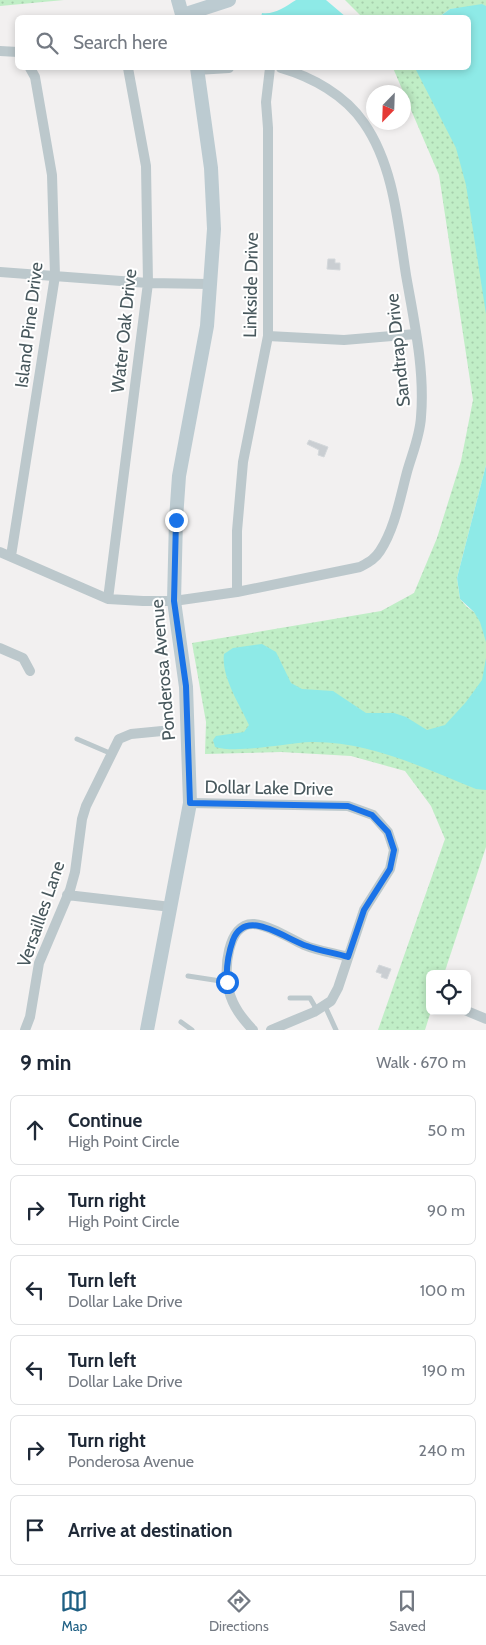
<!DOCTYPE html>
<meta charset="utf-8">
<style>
:root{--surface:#fff;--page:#f6f6f7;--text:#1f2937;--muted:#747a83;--line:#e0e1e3;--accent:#1e5f83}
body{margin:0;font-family:Cabin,sans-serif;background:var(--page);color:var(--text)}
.controls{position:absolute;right:15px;bottom:15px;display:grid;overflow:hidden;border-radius:8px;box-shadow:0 2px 8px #0003}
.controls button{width:45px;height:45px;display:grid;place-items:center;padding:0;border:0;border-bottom:1px solid var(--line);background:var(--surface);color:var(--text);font:25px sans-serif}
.compass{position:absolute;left:366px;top:85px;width:45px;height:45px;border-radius:50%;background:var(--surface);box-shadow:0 2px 8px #0003;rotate:203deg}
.stop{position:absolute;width:15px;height:15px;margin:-11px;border:4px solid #1a73e8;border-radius:50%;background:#fff}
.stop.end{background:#1a73e8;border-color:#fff;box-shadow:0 1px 5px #0008}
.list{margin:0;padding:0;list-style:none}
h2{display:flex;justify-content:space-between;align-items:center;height:65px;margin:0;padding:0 20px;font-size:21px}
h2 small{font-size:16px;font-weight:400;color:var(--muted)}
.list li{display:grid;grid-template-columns:32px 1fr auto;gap:15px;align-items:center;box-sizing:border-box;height:70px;margin:0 10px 10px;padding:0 10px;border:1px solid var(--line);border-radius:8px}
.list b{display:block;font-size:19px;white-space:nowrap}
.list p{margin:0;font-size:16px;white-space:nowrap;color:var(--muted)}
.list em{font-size:16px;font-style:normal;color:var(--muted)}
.icon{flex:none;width:28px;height:28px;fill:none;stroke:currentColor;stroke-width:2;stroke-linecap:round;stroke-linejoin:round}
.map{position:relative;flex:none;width:486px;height:1030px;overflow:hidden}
.search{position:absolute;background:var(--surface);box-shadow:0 2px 8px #0003;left:15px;right:15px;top:15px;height:55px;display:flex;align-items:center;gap:12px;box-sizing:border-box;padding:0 18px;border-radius:8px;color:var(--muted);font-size:19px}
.sheet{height:545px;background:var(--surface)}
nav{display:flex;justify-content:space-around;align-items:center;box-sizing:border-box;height:70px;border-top:1px solid var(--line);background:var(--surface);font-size:14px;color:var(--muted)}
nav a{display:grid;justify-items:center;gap:2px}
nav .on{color:var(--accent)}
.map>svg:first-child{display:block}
</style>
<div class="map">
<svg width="486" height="1030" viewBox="0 0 486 1030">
<defs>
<pattern id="grass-dots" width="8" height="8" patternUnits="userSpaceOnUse" patternTransform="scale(1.25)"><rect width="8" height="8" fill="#c0eec6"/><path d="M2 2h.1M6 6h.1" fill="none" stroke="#a6ceac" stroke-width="1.8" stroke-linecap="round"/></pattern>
</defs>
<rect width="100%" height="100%" fill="#f2f0f0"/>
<path fill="url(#grass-dots)" d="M0,0H64L0,6Z
M345,0H486V6L450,9L439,17L363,18Z
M486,40V465L457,578L460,599L467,607L474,612L486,613V847L444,974H430L431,1011L425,1030H378L445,839L431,806L405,771L351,756L281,752L205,754L206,722L192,643L381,611L414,593L437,538L461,461L473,400L439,175L393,68H468Z"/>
<path fill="#8eeae7" d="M296,0H326L346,17H261L262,13C274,15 285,7 296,0Z
M482,4L486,6V314L466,185L456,148L415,68H468V18L439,17L450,9Z
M486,465V642L480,622L474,612L460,599L457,578Z
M262,644L276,652L291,683L302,689L333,691L366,713H394L406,717L427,730L445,725L466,702L482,680L486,658V790L476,789C423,768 370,741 311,742C285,743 238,754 215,747L213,740L216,736L244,732L249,725C240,705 221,677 224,654L233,648Z"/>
<path fill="#caced2" stroke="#d4d8db" d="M328,259H335V263H340V270L327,269Z
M309,440L328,447L324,457L318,455L319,450L307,444Z
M379,965L391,969L387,979L381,977L382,974L376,972Z"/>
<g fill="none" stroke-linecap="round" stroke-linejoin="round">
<path stroke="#bcc8cc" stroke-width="5" d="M77,739L112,754
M188,976L227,982
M290,998H310L317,1010
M325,1006L336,1030
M181,1022L192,1030"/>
<path stroke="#bcc8cc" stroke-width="10" d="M0,51L18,52
M197,70L229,68
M0,272L148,283L210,284
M268,336L344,340L416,334
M0,552L108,599L143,601H174L237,592L360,567C369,562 375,559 380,551C395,528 400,498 407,472C412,454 420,436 421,417C425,370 414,321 406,275C398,224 394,166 364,123C345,95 312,77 281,68
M11,556L55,276L52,175L35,77L30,68
M237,592V531L243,462L268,336V128L266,102L270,68
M108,599L148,283L146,166L128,68
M0,648L23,658L30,671
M190,803L348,806L373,815L388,832L394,850L390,869L364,910L338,988L331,1001L314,1012L271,1030
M67,895L171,907
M467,1011L486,1019
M25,1030L30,1017L39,963L70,890L75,872L82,819L86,806L119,739L131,734L162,731
M253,1030C242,1018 233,1007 229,991C223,973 227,922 254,924C271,926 289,938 304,945C318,951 334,953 348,957"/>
<path stroke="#bccbd1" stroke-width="14" d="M178,0L183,18
M183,15L229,0
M147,1030L190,803L186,687L174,601L176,519L179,476L207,326L214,229L211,168L197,68"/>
</g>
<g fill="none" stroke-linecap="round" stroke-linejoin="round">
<path stroke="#1a73e8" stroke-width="6" d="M176,520L174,601L186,686L190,803L348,806L372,815L388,832L394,850L390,869L364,910L348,957C335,953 320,951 307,946C285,939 246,907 233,940C228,954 226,967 227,982"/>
</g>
<g text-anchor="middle" stroke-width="4" stroke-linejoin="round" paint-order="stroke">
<g font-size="18" fill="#48585d" stroke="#fff">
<text transform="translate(251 285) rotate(-89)" y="6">Linkside Drive</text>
<text transform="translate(29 325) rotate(-83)" y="6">Island Pine Drive</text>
<text transform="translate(124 331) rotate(-84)" y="6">Water Oak Drive</text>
<text transform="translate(398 350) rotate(-96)" y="6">Sandtrap Drive</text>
<text transform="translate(163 670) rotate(-95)" y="6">Ponderosa Avenue</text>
<text transform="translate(269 788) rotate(1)" y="6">Dollar Lake Drive</text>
<text transform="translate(41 914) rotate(-71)" y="6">Versailles Lane</text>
</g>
</g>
</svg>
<div class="controls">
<button><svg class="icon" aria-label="locate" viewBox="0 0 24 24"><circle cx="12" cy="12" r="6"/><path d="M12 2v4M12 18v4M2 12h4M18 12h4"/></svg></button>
</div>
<svg class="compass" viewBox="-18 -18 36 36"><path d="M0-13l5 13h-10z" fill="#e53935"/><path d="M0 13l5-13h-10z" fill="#747a83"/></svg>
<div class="stop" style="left:227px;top:982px"></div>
<div class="stop end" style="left:176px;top:520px"></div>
<div class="search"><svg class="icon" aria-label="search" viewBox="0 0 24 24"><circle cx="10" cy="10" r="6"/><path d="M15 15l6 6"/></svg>Search here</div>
</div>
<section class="sheet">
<h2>9 min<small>Walk · 670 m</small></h2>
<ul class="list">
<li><svg class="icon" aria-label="ahead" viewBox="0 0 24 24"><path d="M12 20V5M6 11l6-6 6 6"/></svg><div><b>Continue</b><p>High Point Circle</p></div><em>50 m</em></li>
<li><svg class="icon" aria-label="right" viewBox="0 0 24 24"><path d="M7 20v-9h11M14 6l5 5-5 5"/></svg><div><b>Turn right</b><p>High Point Circle</p></div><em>90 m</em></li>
<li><svg class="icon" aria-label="left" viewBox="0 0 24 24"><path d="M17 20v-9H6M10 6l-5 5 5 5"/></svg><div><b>Turn left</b><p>Dollar Lake Drive</p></div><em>100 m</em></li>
<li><svg class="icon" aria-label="left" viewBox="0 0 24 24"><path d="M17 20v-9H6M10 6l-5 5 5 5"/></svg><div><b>Turn left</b><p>Dollar Lake Drive</p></div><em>190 m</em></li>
<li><svg class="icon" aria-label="right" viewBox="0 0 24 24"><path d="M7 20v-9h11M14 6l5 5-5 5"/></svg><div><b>Turn right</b><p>Ponderosa Avenue</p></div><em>240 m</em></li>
<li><svg class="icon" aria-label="arrive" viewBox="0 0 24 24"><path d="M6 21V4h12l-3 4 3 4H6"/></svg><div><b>Arrive at destination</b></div></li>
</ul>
</section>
<nav>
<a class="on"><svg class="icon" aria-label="map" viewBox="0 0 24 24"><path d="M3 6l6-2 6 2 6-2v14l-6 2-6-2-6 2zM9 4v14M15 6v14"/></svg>Map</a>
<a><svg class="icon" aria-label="directions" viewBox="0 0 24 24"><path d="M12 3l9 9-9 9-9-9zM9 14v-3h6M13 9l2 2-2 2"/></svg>Directions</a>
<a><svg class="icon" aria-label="saved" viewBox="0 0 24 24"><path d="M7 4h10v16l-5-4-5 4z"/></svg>Saved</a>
</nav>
